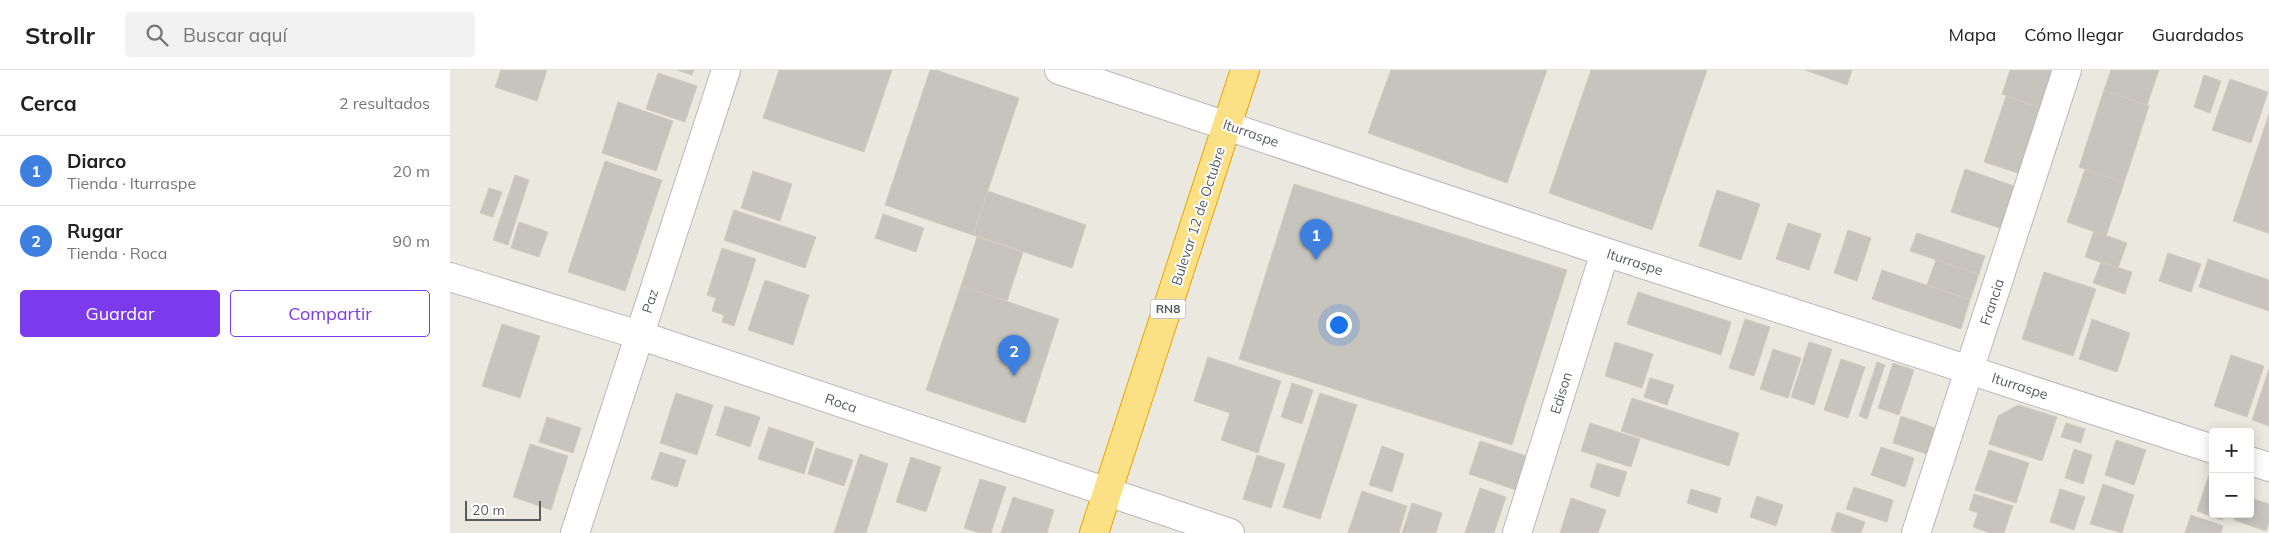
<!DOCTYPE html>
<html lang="es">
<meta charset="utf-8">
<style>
:root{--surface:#fff;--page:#f2f2f2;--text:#222;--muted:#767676;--line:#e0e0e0;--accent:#7c3aed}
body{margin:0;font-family:Mulish,sans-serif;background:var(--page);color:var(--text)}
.controls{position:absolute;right:15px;bottom:15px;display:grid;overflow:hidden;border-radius:5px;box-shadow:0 2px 12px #0003}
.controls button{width:45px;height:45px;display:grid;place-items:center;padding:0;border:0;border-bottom:1px solid var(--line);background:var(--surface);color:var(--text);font:25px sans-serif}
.scale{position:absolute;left:15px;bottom:12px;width:76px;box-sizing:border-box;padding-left:5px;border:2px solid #585c60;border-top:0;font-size:14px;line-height:18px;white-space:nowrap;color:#585c60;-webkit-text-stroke:4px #fff;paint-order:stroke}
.you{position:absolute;left:888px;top:254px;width:18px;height:18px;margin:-12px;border:4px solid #fff;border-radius:50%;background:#1a73e8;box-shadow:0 0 0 8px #1a73e833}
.badge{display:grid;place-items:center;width:32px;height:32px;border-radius:50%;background:var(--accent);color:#fff;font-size:16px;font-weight:700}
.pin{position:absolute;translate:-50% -41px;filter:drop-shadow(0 1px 2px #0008)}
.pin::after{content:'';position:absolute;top:26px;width:18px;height:15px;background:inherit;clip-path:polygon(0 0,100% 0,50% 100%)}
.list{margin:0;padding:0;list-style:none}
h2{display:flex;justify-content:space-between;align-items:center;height:65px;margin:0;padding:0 20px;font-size:21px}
h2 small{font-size:16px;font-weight:400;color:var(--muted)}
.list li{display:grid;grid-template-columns:32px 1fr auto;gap:15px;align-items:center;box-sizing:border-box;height:70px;padding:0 20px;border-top:1px solid var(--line)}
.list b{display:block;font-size:19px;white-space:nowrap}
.list p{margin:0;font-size:16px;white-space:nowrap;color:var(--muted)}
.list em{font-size:16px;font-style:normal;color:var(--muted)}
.actions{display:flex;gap:10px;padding:15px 20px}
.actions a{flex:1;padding:11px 0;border:1px solid var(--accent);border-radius:5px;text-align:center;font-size:18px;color:var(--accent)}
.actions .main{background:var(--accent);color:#fff}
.icon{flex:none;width:28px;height:28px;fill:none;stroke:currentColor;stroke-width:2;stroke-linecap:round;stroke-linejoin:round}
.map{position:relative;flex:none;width:1819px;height:463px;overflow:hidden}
header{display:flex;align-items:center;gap:30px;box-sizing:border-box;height:70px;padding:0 25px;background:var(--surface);border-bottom:1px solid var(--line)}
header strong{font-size:24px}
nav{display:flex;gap:28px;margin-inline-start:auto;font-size:18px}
.search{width:350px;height:45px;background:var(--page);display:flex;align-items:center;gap:12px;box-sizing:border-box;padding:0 18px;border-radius:5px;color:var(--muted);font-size:19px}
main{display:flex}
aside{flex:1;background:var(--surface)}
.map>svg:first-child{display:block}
</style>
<header>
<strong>Strollr</strong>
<div class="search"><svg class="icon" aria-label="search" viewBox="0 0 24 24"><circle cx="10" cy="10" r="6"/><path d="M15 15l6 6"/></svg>Buscar aquí</div>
<nav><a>Mapa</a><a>Cómo llegar</a><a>Guardados</a></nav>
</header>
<main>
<aside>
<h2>Cerca<small>2 resultados</small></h2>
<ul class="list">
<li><span class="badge" style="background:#3f7fe0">1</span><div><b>Diarco</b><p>Tienda · Iturraspe</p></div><em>20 m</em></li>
<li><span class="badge" style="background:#3f7fe0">2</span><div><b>Rugar</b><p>Tienda · Roca</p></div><em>90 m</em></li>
</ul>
<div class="actions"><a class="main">Guardar</a><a>Compartir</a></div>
</aside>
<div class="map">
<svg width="1819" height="463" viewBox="0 0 1819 463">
<rect width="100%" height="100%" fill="#ebe9df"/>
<path fill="#c6c4bd" stroke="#d0cbbe" d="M51,0H97L87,31L45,17Z
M227,0H244L242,5Z
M329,0H442L414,82L313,48Z
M480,0H486L569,28L523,165L435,135Z
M941,0H1097L1057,113L918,63Z
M1141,0H1257L1202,160L1099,123Z
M1355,0H1402L1397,15Z
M1560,0H1603L1590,38L1552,24Z
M1661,0H1709L1697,35L1654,20Z
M208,3L247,16L235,52L196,39Z
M1754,5L1771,11L1760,43L1744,37Z
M1780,9L1818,22L1801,73L1762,60Z
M1654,20L1699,36L1674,113L1629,97Z
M1556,26L1590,38L1568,103L1534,92Z
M168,32L223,51L206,101L152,83Z
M1819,44V161L1818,163L1783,151Z
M155,91L212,110L175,221L118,202Z
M1515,99L1564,116L1550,158L1501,142Z
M1635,99L1674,113L1656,166L1617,152Z
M303,101L342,114L330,151L291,138Z
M65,105L79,110L58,175L43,170Z
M844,114L1117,200L1062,375L789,289Z
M39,118L52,122L43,147L30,143Z
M1267,120L1310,134L1291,190L1249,176Z
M538,121L636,155L622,198L523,165Z
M284,140L366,167L355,198L274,170Z
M433,144L474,158L466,182L425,168Z
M69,152L98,162L89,187L61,178Z
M1338,153L1371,164L1359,200L1326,189Z
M1398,160L1421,168L1407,211L1384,203Z
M1644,161L1677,173L1668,198L1635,187Z
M1467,163L1535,186L1529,204L1460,181Z
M527,167L573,182L557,231L511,216Z
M272,178L306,189L284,256L272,252L274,245L262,241L266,228L257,225Z
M1718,183L1751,194L1741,222L1709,211Z
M1758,189L1819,210V241L1749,217Z
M1486,190L1529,204L1520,230L1477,215Z
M1651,192L1682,202L1675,224L1643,213Z
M1432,200L1520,230L1511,259L1422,229Z
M1594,202L1646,219L1623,286L1572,269Z
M315,210L359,225L343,275L298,260Z
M511,216L609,249L575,353L476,320Z
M1188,222L1281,252L1271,285L1177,254Z
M1295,249L1320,257L1304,306L1279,298Z
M1642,249L1680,263L1667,302L1629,289Z
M52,254L90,266L70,328L32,316Z
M1165,272L1203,284L1192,318L1155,306Z
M1359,272L1382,279L1364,335L1341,327Z
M1323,279L1351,288L1338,328L1310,319Z
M1781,285L1814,296L1797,347L1764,336Z
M758,287L831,311L808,383L771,370L780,343L744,331Z
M1391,289L1415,297L1398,348L1374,340Z
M1427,292L1435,295L1417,349L1409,346Z
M1443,293L1464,300L1449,345L1428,338Z
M1819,299V356L1802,350Z
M1200,308L1224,315L1217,335L1194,327Z
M842,313L863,320L852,354L831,347Z
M226,323L263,335L247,385L210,373Z
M870,323L907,335L870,449L833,437Z
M1182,328L1289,363L1279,396L1171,361Z
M1568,335L1607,347L1592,391L1539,374L1548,346Z
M275,336L310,347L300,377L266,365Z
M1451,346L1491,360L1483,386L1443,373Z
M97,347L131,358L123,383L89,372Z
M1140,353L1190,369L1181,397L1131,381Z
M1616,353L1635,359L1631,373L1611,367Z
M319,357L364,372L354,404L308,389Z
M1666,370L1696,380L1684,415L1655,405Z
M1030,371L1077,386L1066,420L1019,404Z
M80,374L118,386L101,440L63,427Z
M932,376L954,384L942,422L919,415Z
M1431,377L1464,388L1455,417L1421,405Z
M366,378L403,390L394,416L358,404Z
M1624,379L1642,385L1633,414L1615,408Z
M1539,380L1579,393L1566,433L1525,420Z
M210,382L236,390L227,417L201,409Z
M410,384L438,394L416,463H384Z
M807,385L835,394L821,438L793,429Z
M461,387L491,397L476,442L446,432Z
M1147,393L1177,402L1169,427L1140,417Z
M1761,399L1763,400V444H1774L1772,450L1747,441Z
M530,409L556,417L541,463H530L514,458Z
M1653,414L1684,425L1672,463L1640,454Z
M1404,417L1443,430L1437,452L1396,439Z
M1030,418L1056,427L1044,463H1015Z
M1241,419L1271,428L1267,443L1237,433Z
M1610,419L1635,427L1624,460L1600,452Z
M912,421L957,436L949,463H898Z
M1524,424L1563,436L1554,463H1540L1523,457L1528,443L1519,440Z
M1307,426L1333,435L1326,456L1300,447Z
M563,427L604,440L597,463H551Z
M1121,428L1156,440L1148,463H1110Z
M1800,428L1819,434V452L1816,461L1784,450L1786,444H1800Z
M962,433L992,443L986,463H952Z
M1387,442L1415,452L1411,463H1388L1381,461Z
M1741,445L1773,456L1771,463H1735Z"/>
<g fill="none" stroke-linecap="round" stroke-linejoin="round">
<defs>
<path id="minor" d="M609,0L1155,182L1763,379
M0,207L189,265L780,463
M1800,391L1819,397
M125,463L276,0
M1067,463L1155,182
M1466,463L1617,0"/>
<path id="highway" d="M644,463L795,0"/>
</defs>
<use href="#minor" stroke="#b5b8bc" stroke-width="30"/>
<use href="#highway" stroke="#e8a503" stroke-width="30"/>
<use href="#minor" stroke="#fff" stroke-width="28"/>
<use href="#highway" stroke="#fbe086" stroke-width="28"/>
</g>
<g text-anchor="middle" stroke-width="4" stroke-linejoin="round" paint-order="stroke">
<rect fill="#fff" stroke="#8a8d90" stroke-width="1" x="700.5" y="229.5" width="35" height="19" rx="4"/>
<g font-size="12" font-weight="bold" fill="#585c60">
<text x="718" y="243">RN8</text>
</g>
<g font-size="14" fill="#585c60" stroke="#fff">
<text transform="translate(801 63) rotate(19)" y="5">Iturraspe</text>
<text transform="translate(748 146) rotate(-72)" y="5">Bulevar 12 de Octubre</text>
<text transform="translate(1185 192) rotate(18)" y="5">Iturraspe</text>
<text transform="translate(200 231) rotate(-72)" y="5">Paz</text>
<text transform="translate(1542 232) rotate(-72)" y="5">Francia</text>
<text transform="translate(1570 316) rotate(18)" y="5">Iturraspe</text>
<text transform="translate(1111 323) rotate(-73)" y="5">Edison</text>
<text transform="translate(391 333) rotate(19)" y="5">Roca</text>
</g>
</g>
</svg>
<div class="controls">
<button>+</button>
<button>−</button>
</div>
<div class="scale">20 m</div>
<div class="you"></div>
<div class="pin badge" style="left:866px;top:190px;background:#3f7fe0">1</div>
<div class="pin badge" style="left:564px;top:306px;background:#3f7fe0">2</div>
</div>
</main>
